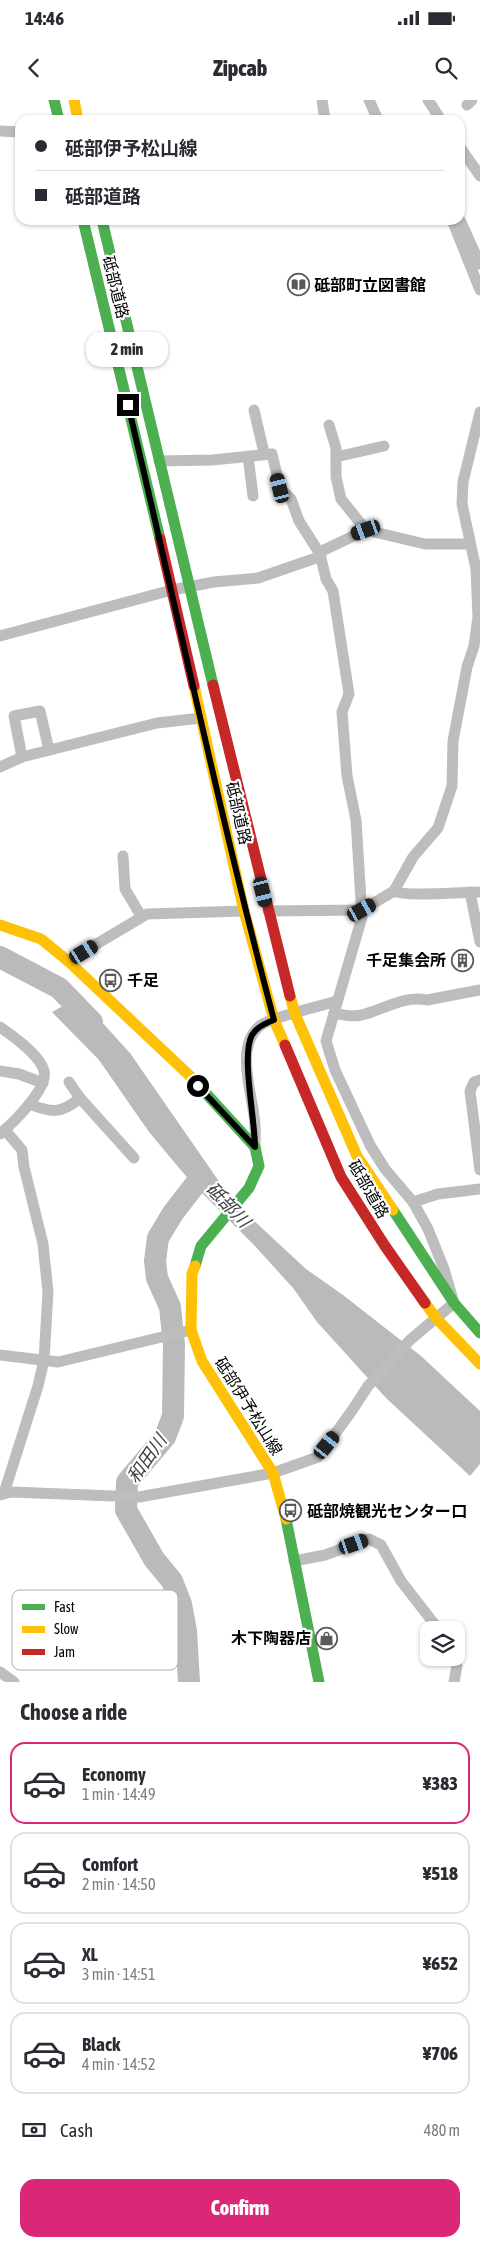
<!DOCTYPE html>
<meta charset="utf-8">
<style>
body{margin:0;font-family:"Asap Condensed","Noto Sans JP",sans-serif;background:#f2f2f3;color:#2b2b33;height:100vh;display:flex;flex-direction:column;font-size:19px;white-space:nowrap}
*{box-sizing:border-box;margin:0}
p{font-size:16px;color:#7c7c81}
.icon{flex:none;width:28px;height:28px;fill:none;stroke:currentColor;stroke-width:2;stroke-linecap:round;stroke-linejoin:round}
.map{position:relative;height:1582px;overflow:hidden}
.drawer{display:flex;flex-direction:column;background:#fff;flex:1}
.drawer>*{flex:none}
.banner{position:absolute;left:15px;top:15px;width:450px;height:110px;border-radius:15px;box-shadow:0 1px 4px #0004;display:grid;align-content:center;height:110px;padding:0 20px;background:#fff}
.tools{position:absolute;left:420px;top:1521px;display:grid;gap:10px}
.tools a{display:grid;place-items:center;width:45px;height:45px;border-radius:10px;background:#fff;box-shadow:0 1px 4px #0004;font-size:25px}
.end{position:absolute;width:22px;height:22px;margin:-11px;border:6px solid #000;background:#fff;box-shadow:0 0 0 2px #fff}
.from{border-radius:50%}
.bubble{position:absolute;height:35px;border-radius:15px;background:#fff;box-shadow:0 1px 4px #0004;font-size:16px;font-weight:800;line-height:35px;text-align:center}
.car{position:absolute;width:15px;height:30px;margin:-15px -8px;border-radius:6px;box-shadow:0 0 4px 1px #0007;background:linear-gradient(#222 24%,#8ab4d8 0 40%,#222 0 76%,#8ab4d8 0 86%,#222 0)}
.banner b{display:flex;align-items:center;gap:18px;height:48px;font-size:19px}
.banner b+b{border-top:1px solid #e1e1e2}
.banner i{width:12px;height:12px;background:#2b2b33}
ul{padding:0;list-style:none}
li{display:flex;align-items:center;gap:15px;height:82px;margin:0 10px 8px;padding:0 10px;border:2px solid #e1e1e2;border-radius:15px}
li div{flex:1}
li b{display:block;font-size:19px}
li em{font-style:normal;font-weight:800}
li.current{border-color:#db2777}
li>.icon{width:45px;height:45px;stroke-width:1.5}
h2{padding:0 20px;font-size:22px;line-height:60px}
.pay{display:flex;align-items:center;gap:12px;height:55px;padding:0 20px;font-size:19px}
.pay p{margin-inline-start:auto}
.action{display:flex;gap:10px;margin-top:auto;padding:10px 20px}
.action a{flex:1;height:58px;border-radius:15px;background:#db2777;color:#fff;font-size:20px;font-weight:800;line-height:58px;text-align:center}
.status{display:flex;justify-content:space-between;align-items:center;height:35px;padding:0 25px;background:#fff;direction:ltr}
.status svg{height:14px;fill:currentColor}
header{display:flex;justify-content:space-between;align-items:center;height:65px;padding:0 20px;background:#fff;font-size:22px;font-weight:800}
.map>svg:first-child{display:block}
</style>
<div class="status"><b>14:46</b><svg viewBox="0 0 49 12"><path d="M0 12V9h3v3zM5 12V6h3v6zM10 12V3h3v9zM15 12V0h3v12zM26 1h20v11H26zM47 4h2v5h-2z"/></svg></div>
<header><svg class="icon" aria-label="back" viewBox="0 0 24 24"><path d="M15 5l-7 7 7 7"/></svg>Zipcab<svg class="icon" aria-label="search" viewBox="0 0 24 24"><circle cx="10" cy="10" r="6"/><path d="M15 15l6 6"/></svg></header>
<div class="map">
<svg width="480" height="1582" viewBox="0 0 480 1582">
<rect width="100%" height="100%" fill="#fff"/>
<polygon fill="#bababa" points="79,897 130,953 218,1080 250,1117 306,1169 343,1195 421,1256 480,1311 480,1364 470,1376 386,1298 317,1222 293,1188 253,1144 190,1081 149,1032 99,960 52,912"/>
<g fill="none" stroke-linecap="round" stroke-linejoin="round">
<g stroke="#bababa" stroke-width="22">
<polyline points="0,857 59,888 92,922"/>
<polyline points="189,1582 186,1531 181,1504 172,1481 154,1459 126,1410 127,1382 165,1337 173,1316 174,1245 170,1207 157,1178 155,1161 158,1138 173,1113 201,1077"/>
</g>
<g stroke="#bdbdbd" stroke-width="11">
<polyline points="322,0 325,20"/>
<polyline points="369,0 378,20"/>
<polyline points="428,0 441,20"/>
<polyline points="467,5 472,0"/>
<polyline points="0,31 20,32"/>
<polyline points="460,47 480,76"/>
<polyline points="452,120 480,190"/>
<polyline points="460,120 480,164"/>
<polyline points="254,310 264,353"/>
<polyline points="329,325 336,348 336,377 341,399 366,430"/>
<polyline points="248,356 253,396"/>
<polyline points="336,357 384,346"/>
<polyline points="0,536 172,490 214,482 258,478 316,458 324,450 366,430 425,444 470,444"/>
<polyline points="22,657 14,616 40,611 49,650"/>
<polyline points="0,667 22,657 157,623 201,618"/>
<polyline points="123,756 125,789 141,816"/>
<path d="M394 791C403 797 464 792 480 792"/>
<polyline points="470,792 480,842"/>
<polyline points="268,811 362,810 394,791 413,757 438,728 452,686 453,641 467,567 474,546 478,517 476,469 462,404 463,382 480,312"/>
<polyline points="68,861 147,814 244,811"/>
<path d="M334 913C343 915 352 917 362 915 383 910 404 895 427 900L480 890"/>
<path d="M0 927C13 936 40 955 44 971 49 988 12 1024 0 1034"/>
<polyline points="0,971 19,974 43,983"/>
<polyline points="480,980 474,982 470,991 480,1070"/>
<polyline points="69,982 80,998 134,1058"/>
<path d="M29 1004C52 1013 61 1014 80 998"/>
<path d="M255 1047C255 1037 256 1026 254 1016 251 990 235 944 261 925 273 917 321 906 337 901"/>
<polyline points="413,1102 438,1094 480,1089"/>
<polyline points="0,1255 58,1262 191,1230"/>
<polyline points="4,1393 38,1286 44,1260 48,1192 43,1144 24,1067 22,1050 5,1030"/>
<polyline points="0,1395 11,1392 139,1397 273,1373 318,1357 351,1312 368,1286 410,1240 454,1203 444,1169 428,1129 413,1102 385,1069 370,1045 335,970 326,941 362,817 356,720 347,676 342,612 349,594 333,491 326,479 320,454 299,421 291,399 280,388 272,354 212,360 159,361"/>
<polyline points="294,1461 325,1455 369,1439 381,1445 401,1481 439,1530"/>
<polyline points="0,1572 14,1582"/>
<polyline points="454,1582 457,1566 455,1558"/>
</g>
<g stroke="#4caf50" stroke-width="11">
<polyline points="54,0 59,20"/>
<polyline points="83,120 160,439"/>
<polyline points="102,120 213,585"/>
<polyline points="191,977 255,1047 259,1066 249,1088 201,1146 195,1166"/>
<polyline points="393,1110 454,1203 480,1233"/>
<polyline points="286,1419 319,1582"/>
</g>
<g stroke="#ffc107" stroke-width="11">
<polyline points="74,0 78,20"/>
<polyline points="194,586 244,811 274,920 285,945"/>
<polyline points="0,825 41,839 68,861 191,977"/>
<polyline points="290,896 295,914 357,1056 393,1110"/>
<polyline points="195,1166 192,1174 191,1230 202,1261 273,1373 286,1419"/>
<polyline points="425,1203 436,1218 480,1264"/>
</g>
<g stroke="#c62828" stroke-width="11">
<polyline points="160,439 194,586"/>
<polyline points="213,585 290,896"/>
<polyline points="285,945 341,1077 385,1146 425,1203"/>
</g>
</g>
<g fill="none" stroke-linecap="round" stroke-linejoin="round">
<path stroke="#000" stroke-width="6" d="M128 305C177 510 220 717 274 920 265 923 257 927 252 935 241 955 255 1019 255 1047L198 986"/>
</g>
<defs>
<symbol id="library-ring" viewBox="-11 -11 22 22"><circle r="9.5" fill="#fff" stroke="#595959" stroke-width="1.5"/><path d="M-6-4Q-3-5.5-.7-3.5V5Q-3 3-6 4ZM6-4Q3-5.5 .7-3.5V5Q3 3 6 4Z" fill="#595959"/></symbol>
<symbol id="building-ring" viewBox="-11 -11 22 22"><circle r="9.5" fill="#fff" stroke="#595959" stroke-width="1.5"/><path d="M-4-6H4V6H1V3H-1V6H-4ZM-2.5-4.3h1.7v1.8h-1.7ZM.8-4.3h1.7v1.8H.8ZM-2.5-1h1.7V.8h-1.7ZM.8-1h1.7V.8H.8Z" fill="#595959"/></symbol>
<symbol id="bus-ring" viewBox="-11 -11 22 22"><circle r="9.5" fill="#fff" stroke="#595959" stroke-width="1.5"/><path d="M-5-6H5V4H4V6H2V4H-2V6H-4V4H-5ZM-3.5-4V0h7V-4ZM-3.5 1.2v1.5H-2V1.2ZM2 1.2v1.5H3.5V1.2Z" fill="#595959"/></symbol>
<symbol id="shop-ring" viewBox="-11 -11 22 22"><circle r="9.5" fill="#fff" stroke="#595959" stroke-width="1.5"/><path d="M-5-2.5h2.3a2.7 3.5 0 0 1 5.4 0H5L5.5 6h-11ZM-1.5-2.5h3a1.5 2.3 0 0 0-3 0Z" fill="#595959"/></symbol>
</defs>
<g fill-rule="evenodd">
<use href="#library-ring" x="286" y="172" width="25" height="25"/>
<use href="#building-ring" x="450" y="848" width="25" height="25"/>
<use href="#bus-ring" x="98" y="868" width="25" height="25"/>
<use href="#bus-ring" x="278" y="1398" width="25" height="25"/>
<use href="#shop-ring" x="314" y="1526" width="25" height="25"/>
</g>
<g text-anchor="middle" stroke-width="4.5" stroke-linejoin="round" paint-order="stroke">
<g font-size="16" font-weight="bold" fill="#000" stroke="#fff" text-anchor="start">
<text x="314" y="191">砥部町立図書館</text>
<text x="446" y="866" text-anchor="end">千足集会所</text>
<text x="127" y="886">千足</text>
<text x="307" y="1417">砥部焼観光センター口</text>
<text x="311" y="1544" text-anchor="end">木下陶器店</text>
</g>
<g font-size="16" fill="#000" stroke="#fff">
<text transform="translate(116 187) rotate(76)" y="6">砥部道路</text>
<text transform="translate(239 713) rotate(77)" y="6">砥部道路</text>
<text transform="translate(369 1089) rotate(60)" y="6">砥部道路</text>
<text transform="translate(249 1306) rotate(58)" y="6">砥部伊予松山線</text>
</g>
<g font-size="18" font-style="italic" fill="#3e3e3e" stroke="#fff">
<text transform="translate(228 1105) rotate(46)" y="6">砥部川</text>
<text transform="translate(147 1359) rotate(-55)" y="6">和田川</text>
</g>
</g>
<rect x="12" y="1490" width="166" height="80" rx="8" fill="#fff" stroke="#b2b2b2" stroke-width="1"/>
<rect x="22" y="1504" width="23" height="6" fill="#4caf50"/>
<rect x="22" y="1526" width="23" height="7" fill="#ffc107"/>
<rect x="22" y="1549" width="23" height="6" fill="#c62828"/>
<g font-size="14" fill="#000">
<text x="54" y="1512">Fast</text>
<text x="54" y="1534">Slow</text>
<text x="54" y="1557">Jam</text>
</g>
</svg>
<div class="tools">
<a><svg class="icon" aria-label="layers" viewBox="0 0 24 24"><path d="M12 4l9 5-9 5-9-5zM3 14l9 5 9-5"/></svg></a>
</div>
<i class="end from" style="left:198px;top:986px"></i>
<i class="end" style="left:128px;top:305px"></i>
<div class="bubble" style="left:86px;top:232px;width:82px">2 min</div>
<i class="car" style="left:280px;top:388px;rotate:346deg"></i>
<i class="car" style="left:366px;top:430px;rotate:250deg"></i>
<i class="car" style="left:263px;top:792px;rotate:166deg"></i>
<i class="car" style="left:362px;top:810px;rotate:61deg"></i>
<i class="car" style="left:84px;top:852px;rotate:59deg"></i>
<i class="car" style="left:327px;top:1345px;rotate:39deg"></i>
<i class="car" style="left:354px;top:1444px;rotate:71deg"></i>
<div class="banner">
<b><i class="from"></i>砥部伊予松山線</b>
<b><i></i>砥部道路</b>
</div>
</div>
<section class="drawer">
<h2>Choose a ride</h2>
<ul>
<li class="current"><svg class="icon" aria-label="car" viewBox="0 0 24 24"><path d="M5 17H2v-5l4-1 3-4h7l3 4 3 1v5h-3M9 17h6M6 11h13"/><circle cx="7" cy="17" r="2"/><circle cx="17" cy="17" r="2"/></svg><div><b>Economy</b><p>1 min · 14:49</p></div><em>¥383</em></li>
<li><svg class="icon" aria-label="car" viewBox="0 0 24 24"><path d="M5 17H2v-5l4-1 3-4h7l3 4 3 1v5h-3M9 17h6M6 11h13"/><circle cx="7" cy="17" r="2"/><circle cx="17" cy="17" r="2"/></svg><div><b>Comfort</b><p>2 min · 14:50</p></div><em>¥518</em></li>
<li><svg class="icon" aria-label="car" viewBox="0 0 24 24"><path d="M5 17H2v-5l4-1 3-4h7l3 4 3 1v5h-3M9 17h6M6 11h13"/><circle cx="7" cy="17" r="2"/><circle cx="17" cy="17" r="2"/></svg><div><b>XL</b><p>3 min · 14:51</p></div><em>¥652</em></li>
<li><svg class="icon" aria-label="car" viewBox="0 0 24 24"><path d="M5 17H2v-5l4-1 3-4h7l3 4 3 1v5h-3M9 17h6M6 11h13"/><circle cx="7" cy="17" r="2"/><circle cx="17" cy="17" r="2"/></svg><div><b>Black</b><p>4 min · 14:52</p></div><em>¥706</em></li>
</ul>
<div class="pay"><svg class="icon" aria-label="cash" viewBox="0 0 24 24"><path d="M3 7h18v10H3z"/><circle cx="12" cy="12" r="2"/></svg>Cash<p>480 m</p></div>
<div class="action"><a>Confirm</a></div>
</section>
